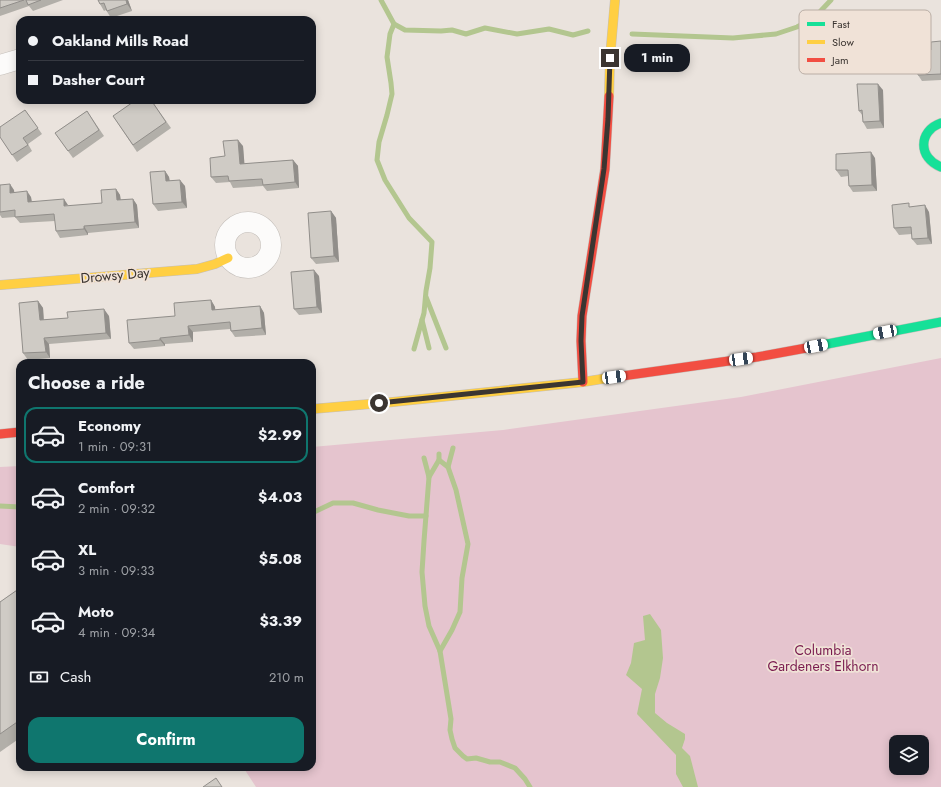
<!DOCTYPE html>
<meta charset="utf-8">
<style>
body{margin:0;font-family:Jost,sans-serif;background:#242831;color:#f1f3f6;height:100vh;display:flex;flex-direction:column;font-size:15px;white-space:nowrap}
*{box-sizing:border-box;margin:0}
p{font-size:13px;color:#9ea1a6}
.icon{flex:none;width:22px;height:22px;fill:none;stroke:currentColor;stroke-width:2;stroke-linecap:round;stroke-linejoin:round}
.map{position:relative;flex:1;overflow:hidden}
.details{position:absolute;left:16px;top:359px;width:300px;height:412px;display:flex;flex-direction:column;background:#171b24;border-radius:12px;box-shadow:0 2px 10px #0003}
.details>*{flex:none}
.banner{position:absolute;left:16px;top:16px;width:300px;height:88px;border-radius:12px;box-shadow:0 2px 10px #0003;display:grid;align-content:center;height:88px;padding:0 12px;background:#171b24}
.tools{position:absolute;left:889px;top:735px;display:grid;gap:8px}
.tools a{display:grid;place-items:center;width:40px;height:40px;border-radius:8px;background:#171b24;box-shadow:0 2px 10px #0003;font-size:20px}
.end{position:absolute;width:18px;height:18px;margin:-9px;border:5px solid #3b3531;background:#fff;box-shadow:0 0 0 2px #fff}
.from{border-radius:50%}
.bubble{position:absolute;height:28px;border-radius:12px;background:#171b24;box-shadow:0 2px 10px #0003;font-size:13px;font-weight:700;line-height:28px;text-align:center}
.car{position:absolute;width:12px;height:24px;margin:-12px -6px;border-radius:5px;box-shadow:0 0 3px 1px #0007;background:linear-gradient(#fff 24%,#345 0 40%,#fff 0 76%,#345 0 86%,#fff 0)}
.banner b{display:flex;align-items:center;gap:14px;height:38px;font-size:15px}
.banner b+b{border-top:1px solid #363941}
.banner i{width:10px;height:10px;background:#f1f3f6}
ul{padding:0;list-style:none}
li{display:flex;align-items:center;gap:12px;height:56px;margin:0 8px 6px;padding:0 4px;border:2px solid transparent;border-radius:12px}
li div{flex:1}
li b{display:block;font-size:15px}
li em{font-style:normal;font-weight:700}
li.active{border-color:#0f766e}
li>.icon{width:36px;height:36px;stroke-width:1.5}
h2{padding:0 12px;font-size:18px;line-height:48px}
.pay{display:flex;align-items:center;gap:10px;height:44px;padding:0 12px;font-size:15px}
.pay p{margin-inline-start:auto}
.cta{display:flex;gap:8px;margin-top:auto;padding:8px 12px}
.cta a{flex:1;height:46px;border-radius:12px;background:#0f766e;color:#fff;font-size:16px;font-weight:700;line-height:46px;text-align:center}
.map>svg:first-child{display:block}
</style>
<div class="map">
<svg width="941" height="787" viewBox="0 0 941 787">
<rect width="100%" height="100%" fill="#eae3dd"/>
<g fill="#e5c4ce" fill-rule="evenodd">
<path d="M941 358V787H256L243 767H312V447L503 430 741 397ZM896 742H922V768H896Z"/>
<polygon points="20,466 20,547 0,544 0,467"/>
</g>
<polygon fill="#b3c68f" points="650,614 661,630 663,658 660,678 655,694 655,713 667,723 685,734 685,739 682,748 690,756 698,787 683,787 676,774 676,755 637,714 642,689 626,675 631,663 634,643 645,640 643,616"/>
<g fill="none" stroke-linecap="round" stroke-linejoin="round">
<g stroke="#b3c68f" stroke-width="5">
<polyline points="381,0 394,24 390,34 387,57 391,83 392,94 387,115 379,142 377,160 385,180 409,218 432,242 430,268 426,291 424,313 414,349"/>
<polyline points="394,24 405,30 441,31 452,30 466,34 485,28 517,34 549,29 573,35 588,31"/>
<polyline points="632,34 733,38 776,34 797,27 814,18 831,0"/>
<polyline points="426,297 446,348"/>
<polyline points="422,320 429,348"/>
<polyline points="424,458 429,477 424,541 422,572 425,606 429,626 440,651 451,719 450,730 452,739 455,748 463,756 467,759 476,758 490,762 500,762 515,768 525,779 530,787"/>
<polyline points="439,460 448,467 453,448"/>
<polyline points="429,477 439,460 439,454"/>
<polyline points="0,506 20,507"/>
<polyline points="312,513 333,503 353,503 378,510 409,516 426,516"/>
<polyline points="440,651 452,630 460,612 462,578 468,544 456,490 448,467"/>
</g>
<defs>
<g id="street">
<polyline points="0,65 20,59"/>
<circle cx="248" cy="245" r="23"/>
</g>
<g id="fast">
<path d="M941 123C918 131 918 158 941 167"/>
<polyline points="817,346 941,322"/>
</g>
<g id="slow">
<polyline points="609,96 610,58 615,0"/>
<polyline points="0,285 197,269 215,264 228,258"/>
<polyline points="312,409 393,402 583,382 608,378"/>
</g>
<g id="jam">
<polyline points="608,378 757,357 817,346"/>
<polyline points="583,382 581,341 582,316 605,169 609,96"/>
<polyline points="0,434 20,432"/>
</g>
</defs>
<use href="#street" stroke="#c4bfba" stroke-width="21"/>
<use href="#fast" stroke="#c4bfba" stroke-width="10"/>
<use href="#slow" stroke="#c4bfba" stroke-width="10"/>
<use href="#jam" stroke="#c4bfba" stroke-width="10"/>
<use href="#street" stroke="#fcfbfa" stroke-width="20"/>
<use href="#fast" stroke="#16e098" stroke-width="9"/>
<use href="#slow" stroke="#ffcf43" stroke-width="9"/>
<use href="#jam" stroke="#f24e42" stroke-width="9"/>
</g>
<g fill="#b2afa9">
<polygon points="0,0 63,0 33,11 29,6 0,16"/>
<polygon points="98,0 128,0 132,11 111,18 106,10 104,11 100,4"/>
<polygon points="941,41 941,80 922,81 918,75 931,50"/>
<polygon points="883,90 884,128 867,129 863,122 863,116 859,111"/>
<polygon points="151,100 171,128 137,152 113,116"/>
<polygon points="25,110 42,134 28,144 32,151 17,162 0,137"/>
<polygon points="87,111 104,136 73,158 55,133"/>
<polygon points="243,146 244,164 293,160 298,166 299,188 267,191 263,186 233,188 230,182 216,183 211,177 225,156"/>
<polygon points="875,158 877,191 853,192 849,186 848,176 841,177 836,170"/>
<polygon points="165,171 169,177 170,181 185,186 187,208 158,211 153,204"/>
<polygon points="0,185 14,190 14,192 31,197 32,201 68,206 102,203 116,189 120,195 121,200 133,199 137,205 139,228 88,233 88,235 60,238 56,231 55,221 20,223 15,217 2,218 0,215"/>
<polygon points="911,207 929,212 932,244 917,245 912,239 912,234 899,235 894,228"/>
<polygon points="331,211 336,218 339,262 316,264 311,258"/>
<polygon points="319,276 322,313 299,315 294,309"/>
<polygon points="211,300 215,307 215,310 260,306 264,313 266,335 235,337 231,331 230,329 193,332 193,342 165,344 165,346 134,349 129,343 175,316"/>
<polygon points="38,301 43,308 44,320 109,316 111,339 49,344 50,358 28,360 23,353"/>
<polygon points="20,588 20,738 0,752 0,602"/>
</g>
<g fill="#918e8a">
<polygon points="126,0 128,0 132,11 127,4"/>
<polygon points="878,84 883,90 884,128 880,121"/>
<polygon points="238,140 243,146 245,170 240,164"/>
<polygon points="871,152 875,158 877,191 872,185"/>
<polygon points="293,160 298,166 299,188 295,182"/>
<polygon points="165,171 169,177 170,187 166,181"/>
<polygon points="180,180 185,186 187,208 182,202"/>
<polygon points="10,184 14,190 15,199 10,193"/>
<polygon points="116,189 120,195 121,206 117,200"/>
<polygon points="27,191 31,197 32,208 28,202"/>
<polygon points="64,199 68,205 64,206"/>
<polygon points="133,199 137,205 139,228 135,222"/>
<polygon points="925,205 929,212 932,244 928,238"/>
<polygon points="331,211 336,218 339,262 334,256"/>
<polygon points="84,226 88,233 88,235 84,229"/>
<polygon points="314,270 319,276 322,313 317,307"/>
<polygon points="211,300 215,307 216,317 212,310"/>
<polygon points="38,301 43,308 44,327 40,320"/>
<polygon points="260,306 264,313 266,335 262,328"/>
<polygon points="104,309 109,316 111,339 106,333"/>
<polygon points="188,326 193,332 193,342 189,335"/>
<polygon points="44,338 49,344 50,358 46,352"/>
<polygon points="160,338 165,344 165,346 160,340"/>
</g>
<g fill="#cfcbc5" stroke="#918e8a">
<polygon points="0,0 24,0 0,8"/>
<polygon points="26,0 41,0 28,5"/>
<polygon points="98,0 126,0 127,4 107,11 104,3 100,4"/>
<polygon points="941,41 941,74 918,75 916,51 931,50 931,42"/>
<polygon points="857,84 878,84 880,121 863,122 862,110 859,111"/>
<polygon points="136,100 151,100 166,122 133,145 113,116"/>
<polygon points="25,110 38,128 23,138 28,145 12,155 0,137 0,127"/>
<polygon points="87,111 99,130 68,151 55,133"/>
<polygon points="238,140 240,164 293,160 295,182 263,185 262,179 229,181 228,176 211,177 210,158 225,156 223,141"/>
<polygon points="871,152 872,185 849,186 848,170 836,170 836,154"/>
<polygon points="165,171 166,181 180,180 182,202 153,204 150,172"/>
<polygon points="10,184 10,193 27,191 28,202 64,199 64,206 102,203 101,190 116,189 117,200 133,199 135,222 84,226 84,229 56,231 54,214 15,217 15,210 0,212 0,185"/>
<polygon points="909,203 909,207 925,205 928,238 912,239 911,227 894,228 892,205"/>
<polygon points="331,211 334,256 311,258 308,213"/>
<polygon points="314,270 317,307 294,309 291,272"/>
<polygon points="211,300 212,310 260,306 262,328 231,331 230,322 188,326 189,335 160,338 160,340 129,343 127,320 175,316 174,303"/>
<polygon points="38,301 40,320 68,318 67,312 104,309 106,333 44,338 46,352 23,353 19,303"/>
<polygon points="20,588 20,720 0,734 0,602"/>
<polygon points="216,778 222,787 203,787"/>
</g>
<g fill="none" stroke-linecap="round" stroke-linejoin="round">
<polyline stroke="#3b3531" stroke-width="5" points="379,403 583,382 581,341 582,316 604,169 608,119 610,58"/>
</g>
<g text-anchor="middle" stroke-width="3.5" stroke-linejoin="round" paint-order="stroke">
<g font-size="14" fill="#3b3531" stroke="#f0e2d7">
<text transform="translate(115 275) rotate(-5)" y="5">Drowsy Day</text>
</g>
<g font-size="14" fill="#7a1b4f" stroke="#f0e2d7">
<text x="823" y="655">Columbia<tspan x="823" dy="16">Gardeners Elkhorn</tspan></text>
</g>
</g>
<rect x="799" y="10" width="132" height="64" rx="6" fill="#f0e2d7" stroke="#baaea5" stroke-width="1"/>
<rect x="807" y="22" width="18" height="4" fill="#16e098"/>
<rect x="807" y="40" width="18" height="4" fill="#ffcf43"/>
<rect x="807" y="58" width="18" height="4" fill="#f24e42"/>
<g font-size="11" fill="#3b3531">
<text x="832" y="28">Fast</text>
<text x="832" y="46">Slow</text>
<text x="832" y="64">Jam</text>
</g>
</svg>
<div class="tools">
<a><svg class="icon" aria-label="layers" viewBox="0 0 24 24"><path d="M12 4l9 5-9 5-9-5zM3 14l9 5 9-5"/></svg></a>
</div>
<i class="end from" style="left:379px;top:403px"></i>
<i class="end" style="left:610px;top:58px"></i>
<div class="bubble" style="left:624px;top:44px;width:66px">1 min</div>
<i class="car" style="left:885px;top:332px;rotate:259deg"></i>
<i class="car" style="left:816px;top:346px;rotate:79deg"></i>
<i class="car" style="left:741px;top:359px;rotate:82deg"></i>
<i class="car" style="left:614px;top:377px;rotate:82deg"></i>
<div class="banner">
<b><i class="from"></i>Oakland Mills Road</b>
<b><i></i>Dasher Court</b>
</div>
<section class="details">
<h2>Choose a ride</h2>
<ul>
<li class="active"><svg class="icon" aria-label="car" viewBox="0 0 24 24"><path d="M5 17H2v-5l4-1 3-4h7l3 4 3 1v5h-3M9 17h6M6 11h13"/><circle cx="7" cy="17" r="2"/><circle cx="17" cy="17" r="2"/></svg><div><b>Economy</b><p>1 min · 09:31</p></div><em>$2.99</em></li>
<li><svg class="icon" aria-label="car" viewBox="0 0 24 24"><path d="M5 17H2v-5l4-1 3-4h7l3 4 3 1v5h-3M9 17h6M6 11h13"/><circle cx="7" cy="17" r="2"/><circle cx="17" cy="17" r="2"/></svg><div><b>Comfort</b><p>2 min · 09:32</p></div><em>$4.03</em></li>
<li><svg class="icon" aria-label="car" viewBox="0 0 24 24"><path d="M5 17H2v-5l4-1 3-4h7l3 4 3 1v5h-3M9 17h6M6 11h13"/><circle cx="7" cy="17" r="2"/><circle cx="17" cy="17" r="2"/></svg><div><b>XL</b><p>3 min · 09:33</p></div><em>$5.08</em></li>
<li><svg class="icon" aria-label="car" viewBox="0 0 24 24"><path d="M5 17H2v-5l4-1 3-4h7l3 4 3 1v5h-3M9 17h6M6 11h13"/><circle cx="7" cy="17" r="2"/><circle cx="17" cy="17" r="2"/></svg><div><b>Moto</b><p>4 min · 09:34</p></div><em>$3.39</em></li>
</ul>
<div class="pay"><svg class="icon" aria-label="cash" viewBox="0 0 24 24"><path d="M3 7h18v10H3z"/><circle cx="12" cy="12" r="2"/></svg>Cash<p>210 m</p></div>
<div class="cta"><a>Confirm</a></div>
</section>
</div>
